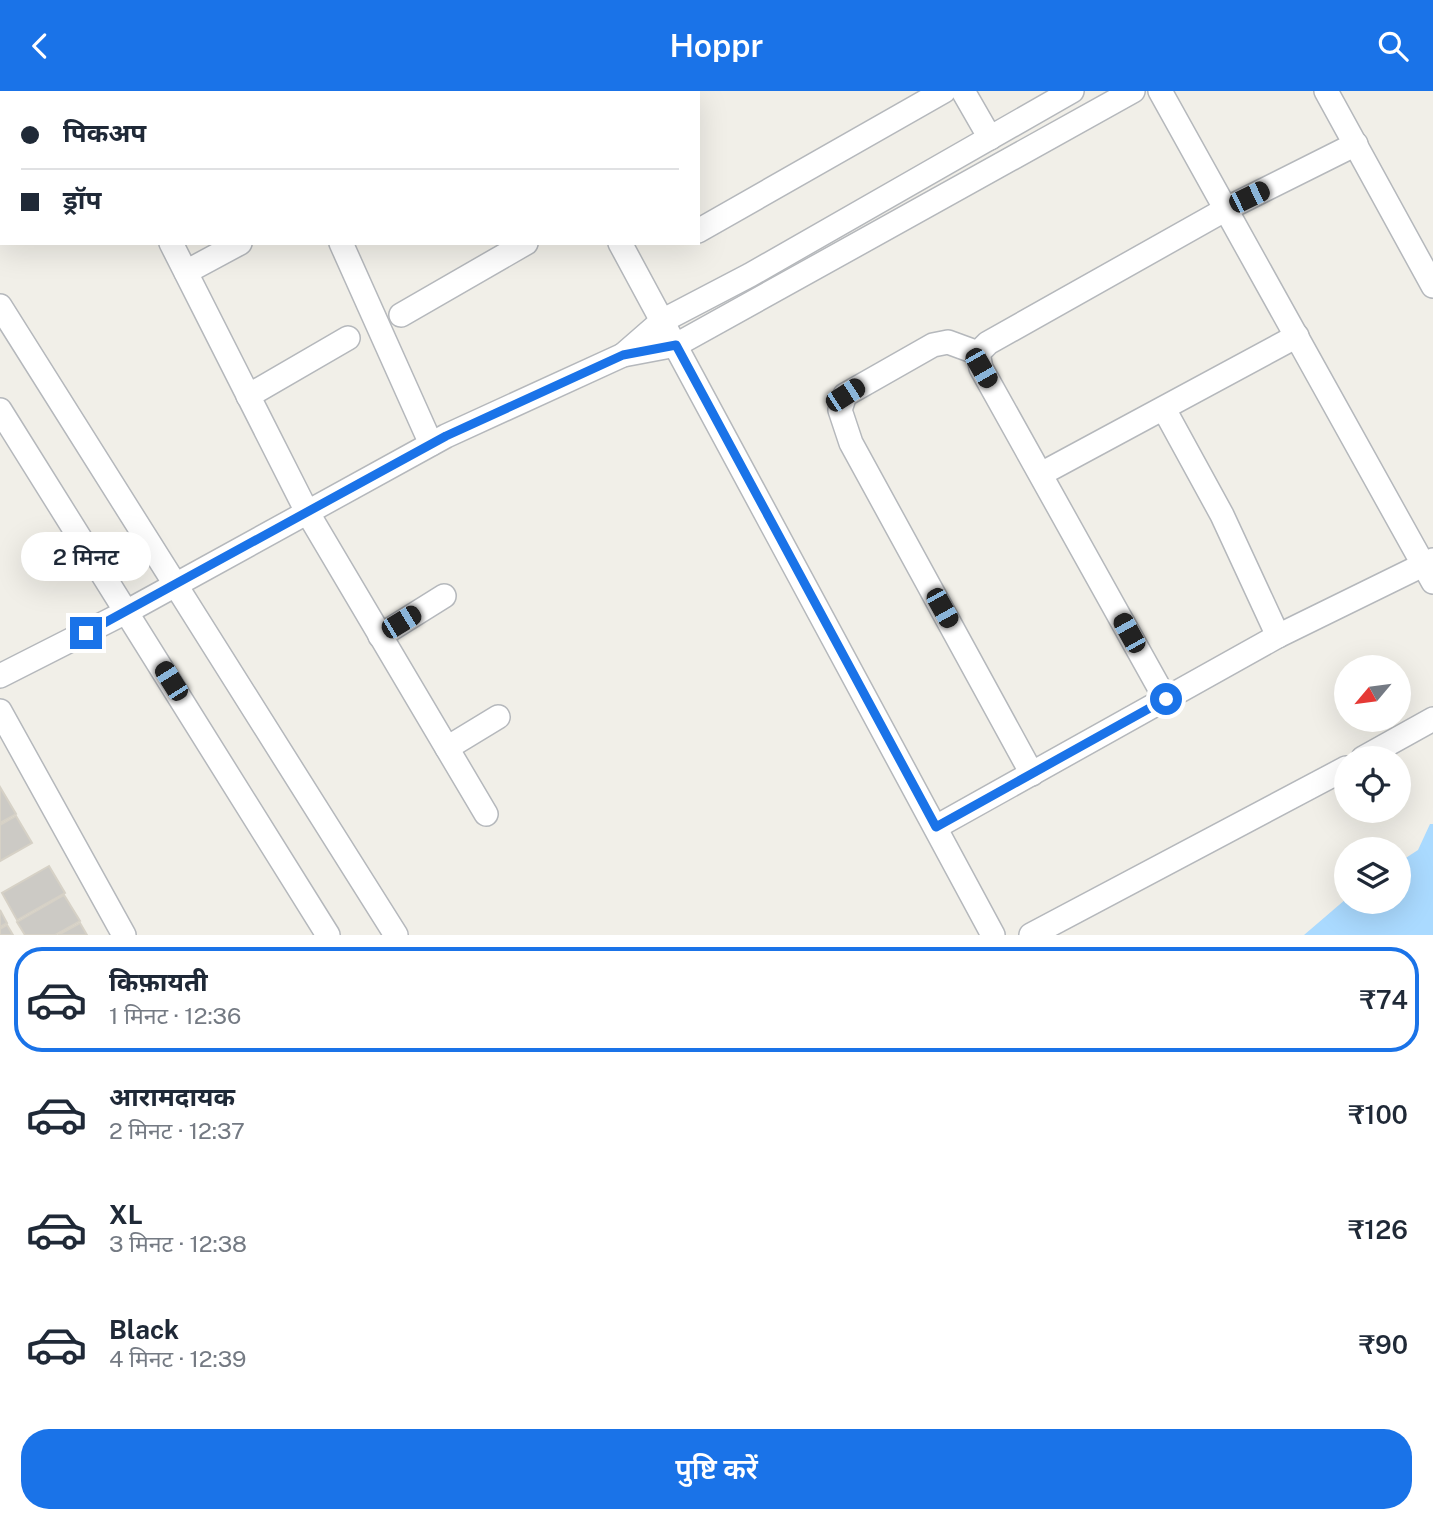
<!DOCTYPE html>
<html lang="hi">
<meta charset="utf-8">
<style>
body{margin:0;font-family:"Public Sans","Noto Sans Devanagari",sans-serif;background:#f2f2f3;color:#1f2937;height:100vh;display:flex;flex-direction:column;font-size:26px;white-space:nowrap}
*{box-sizing:border-box;margin:0}
p{font-size:23px;color:#747a83}
.icon{flex:none;width:38px;height:38px;fill:none;stroke:currentColor;stroke-width:2;stroke-linecap:round;stroke-linejoin:round}
.map{position:relative;height:844px;overflow:hidden}
.panel{display:flex;flex-direction:column;background:#fff;flex:1}
.panel>*{flex:none}
.banner{position:absolute;left:0px;top:0px;width:700px;height:154px;box-shadow:0 7px 28px #0002;display:grid;align-content:center;height:154px;padding:0 21px;background:#fff}
.needle{width:46px;rotate:241deg}
.tools{position:absolute;left:1334px;top:564px;display:grid;gap:14px}
.tools a{display:grid;place-items:center;width:77px;height:77px;border-radius:50%;background:#fff;box-shadow:0 7px 28px #0002;font-size:35px}
.end{position:absolute;width:32px;height:32px;margin:-16px;border:9px solid #1a73e8;background:#fff;box-shadow:0 0 0 4px #fff}
.from{border-radius:50%}
.bubble{position:absolute;height:49px;border-radius:24px;background:#fff;box-shadow:0 7px 28px #0002;font-size:23px;font-weight:600;line-height:49px;text-align:center}
.car{position:absolute;width:21px;height:42px;margin:-21px -10px;border-radius:9px;box-shadow:0 0 5px 2px #0007;background:linear-gradient(#222 24%,#8ab4d8 0 40%,#222 0 76%,#8ab4d8 0 86%,#222 0)}
.banner b{display:flex;align-items:center;gap:24px;height:66px;font-size:26px}
.banner b+b{border-top:2px solid #e0e1e3}
.banner i{width:18px;height:18px;background:#1f2937}
ul{padding:12px 0 0;list-style:none}
li{display:flex;align-items:center;gap:21px;height:105px;margin:0 14px 10px;padding:0 7px;border:4px solid transparent;border-radius:28px}
li div{flex:1}
li b{display:block;font-size:26px}
li em{font-style:normal;font-weight:600}
li.selected{border-color:#1a73e8}
li>.icon{width:63px;height:63px;stroke-width:1.5}
.primary-button{display:flex;gap:14px;margin-top:auto;padding:14px 21px}
.primary-button a{flex:1;height:80px;border-radius:28px;background:#1a73e8;color:#fff;font-size:28px;font-weight:600;line-height:80px;text-align:center}
header{display:flex;justify-content:space-between;align-items:center;height:91px;padding:0 21px;background:#1a73e8;color:#fff;font-size:32px;font-weight:600}
.map>svg:first-child{display:block}
</style>
<header><svg class="icon" aria-label="back" viewBox="0 0 24 24"><path d="M15 5l-7 7 7 7"/></svg>Hoppr<svg class="icon" aria-label="search" viewBox="0 0 24 24"><circle cx="10" cy="10" r="6"/><path d="M15 15l6 6"/></svg></header>
<div class="map">
<svg width="1433" height="844" viewBox="0 0 1433 844">
<rect width="100%" height="100%" fill="#f1efe8"/>
<polygon fill="#aadaff" points="1430,733 1433,733 1433,844 1304,844 1346,808 1346,810 1398,810 1398,772 1418,759"/>
<g fill="#cccac5" stroke="#d6d1c6" stroke-width="2">
<polygon points="0,696 16,723 0,732"/>
<polygon points="16,725 32,752 0,770 0,734"/>
<polygon points="49,775 65,802 17,829 2,802"/>
<polygon points="64,804 80,830 55,844 25,844 17,831"/>
<polygon points="0,819 7,832 0,836"/>
<polygon points="80,832 87,844 58,844"/>
<polygon points="7,834 13,844 0,844 0,838"/>
</g>
<g fill="none" stroke-linecap="round" stroke-linejoin="round">
<defs>
<g id="minor">
<polyline points="95,0 95,2"/>
<polyline points="284,0 285,2"/>
<polyline points="538,0 539,2"/>
<polyline points="595,0 596,2"/>
<polyline points="963,0 990,47"/>
<polyline points="1160,0 1433,491"/>
<polyline points="1326,0 1433,195"/>
<polyline points="226,2 230,0"/>
<polyline points="515,2 518,0"/>
<polyline points="698,140 944,0"/>
<polyline points="171,152 306,419 486,723"/>
<polyline points="341,152 431,353"/>
<polyline points="620,152 993,844"/>
<polyline points="186,181 240,152"/>
<polyline points="0,215 396,844"/>
<polyline points="401,224 526,152"/>
<polyline points="978,262 948,251 933,254 845,304 840,319 851,352 1032,683"/>
<polyline points="623,264 662,230 750,184 1072,0"/>
<polyline points="248,305 348,247"/>
<polyline points="1164,318 1222,424 1278,545"/>
<polyline points="0,319 328,844"/>
<polyline points="1041,383 1297,245"/>
<polyline points="380,545 444,505"/>
<polyline points="0,585 128,520 446,345 623,264 676,254 1133,0"/>
<polyline points="1166,609 981,277 978,262 988,252 1228,117 1356,53"/>
<polyline points="0,620 124,844"/>
<polyline points="447,657 498,626"/>
<polyline points="1363,667 1433,628"/>
<polyline points="936,736 1278,545 1433,469"/>
<polyline points="1031,844 1346,677"/>
</g>
</defs>
<use href="#minor" stroke="#b5b8bc" stroke-width="26"/>
<use href="#minor" stroke="#fff" stroke-width="23"/>
</g>
<g fill="none" stroke-linecap="round" stroke-linejoin="round">
<polyline stroke="#1a73e8" stroke-width="9" points="86,542 446,345 623,264 676,254 936,736 1166,608"/>
</g>
</svg>
<div class="tools">
<a><svg class="needle" viewBox="-14 -14 28 28"><path d="M0-13l5 13h-10z" fill="#e53935"/><path d="M0 13l5-13h-10z" fill="#747a83"/></svg></a>
<a><svg class="icon" aria-label="locate" viewBox="0 0 24 24"><circle cx="12" cy="12" r="6"/><path d="M12 2v4M12 18v4M2 12h4M18 12h4"/></svg></a>
<a><svg class="icon" aria-label="layers" viewBox="0 0 24 24"><path d="M12 4l9 5-9 5-9-5zM3 14l9 5 9-5"/></svg></a>
</div>
<i class="end from" style="left:1166px;top:608px"></i>
<i class="end" style="left:86px;top:542px"></i>
<div class="bubble" style="left:21px;top:441px;width:130px">2 मिनट</div>
<i class="car" style="left:1249px;top:106px;rotate:64deg"></i>
<i class="car" style="left:981px;top:277px;rotate:150deg"></i>
<i class="car" style="left:845px;top:304px;rotate:57deg"></i>
<i class="car" style="left:942px;top:517px;rotate:151deg"></i>
<i class="car" style="left:401px;top:531px;rotate:59deg"></i>
<i class="car" style="left:1129px;top:542px;rotate:331deg"></i>
<i class="car" style="left:171px;top:590px;rotate:328deg"></i>
<div class="banner">
<b><i class="from"></i>पिकअप</b>
<b><i></i>ड्रॉप</b>
</div>
</div>
<section class="panel">
<ul>
<li class="selected"><svg class="icon" aria-label="car" viewBox="0 0 24 24"><path d="M5 17H2v-5l4-1 3-4h7l3 4 3 1v5h-3M9 17h6M6 11h13"/><circle cx="7" cy="17" r="2"/><circle cx="17" cy="17" r="2"/></svg><div><b>किफ़ायती</b><p>1 मिनट · 12:36</p></div><em>₹74</em></li>
<li><svg class="icon" aria-label="car" viewBox="0 0 24 24"><path d="M5 17H2v-5l4-1 3-4h7l3 4 3 1v5h-3M9 17h6M6 11h13"/><circle cx="7" cy="17" r="2"/><circle cx="17" cy="17" r="2"/></svg><div><b>आरामदायक</b><p>2 मिनट · 12:37</p></div><em>₹100</em></li>
<li><svg class="icon" aria-label="car" viewBox="0 0 24 24"><path d="M5 17H2v-5l4-1 3-4h7l3 4 3 1v5h-3M9 17h6M6 11h13"/><circle cx="7" cy="17" r="2"/><circle cx="17" cy="17" r="2"/></svg><div><b>XL</b><p>3 मिनट · 12:38</p></div><em>₹126</em></li>
<li><svg class="icon" aria-label="car" viewBox="0 0 24 24"><path d="M5 17H2v-5l4-1 3-4h7l3 4 3 1v5h-3M9 17h6M6 11h13"/><circle cx="7" cy="17" r="2"/><circle cx="17" cy="17" r="2"/></svg><div><b>Black</b><p>4 मिनट · 12:39</p></div><em>₹90</em></li>
</ul>
<div class="primary-button"><a>पुष्टि करें</a></div>
</section>
